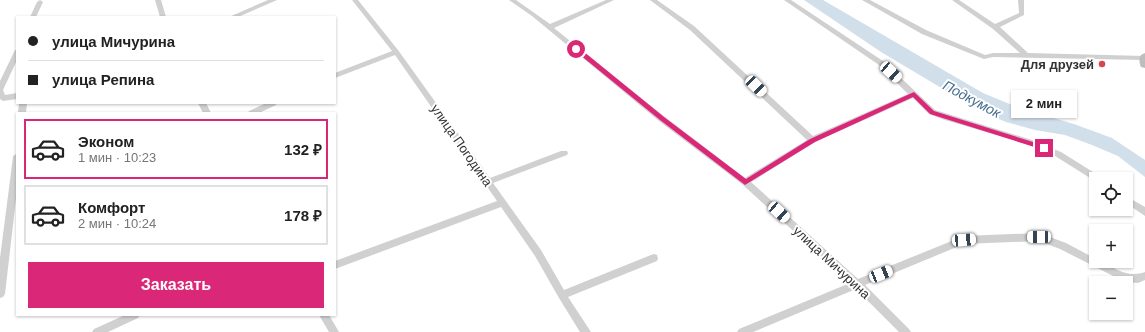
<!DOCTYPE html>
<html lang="ru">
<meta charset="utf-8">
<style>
body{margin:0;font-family:Arial,sans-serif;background:#f6f6f6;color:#222;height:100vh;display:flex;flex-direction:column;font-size:15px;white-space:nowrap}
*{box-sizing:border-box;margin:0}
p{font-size:13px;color:#767676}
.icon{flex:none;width:22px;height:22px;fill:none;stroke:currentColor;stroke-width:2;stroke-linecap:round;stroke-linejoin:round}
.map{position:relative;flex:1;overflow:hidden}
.side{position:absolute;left:16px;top:112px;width:320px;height:204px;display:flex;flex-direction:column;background:#fff;border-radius:0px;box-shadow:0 1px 3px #0004}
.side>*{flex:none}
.guide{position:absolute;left:16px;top:16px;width:320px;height:88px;border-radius:0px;box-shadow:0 1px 3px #0004;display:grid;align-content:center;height:88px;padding:0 12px;background:#fff}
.tools{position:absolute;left:1089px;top:172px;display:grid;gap:8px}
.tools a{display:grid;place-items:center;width:44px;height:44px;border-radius:0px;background:#fff;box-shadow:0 1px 3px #0004;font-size:20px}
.end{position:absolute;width:18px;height:18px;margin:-9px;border:5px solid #db2777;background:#fff;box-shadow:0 0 0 2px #fff}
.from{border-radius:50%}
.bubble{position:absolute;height:28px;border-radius:0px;background:#fff;box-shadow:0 1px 3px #0004;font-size:13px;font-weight:700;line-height:28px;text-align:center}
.car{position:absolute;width:12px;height:24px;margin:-12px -6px;border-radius:5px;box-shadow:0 0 3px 1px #0007;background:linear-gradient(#fff 24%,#345 0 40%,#fff 0 76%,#345 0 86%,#fff 0)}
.guide b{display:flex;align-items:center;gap:14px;height:38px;font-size:15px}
.guide b+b{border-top:1px solid #e0e0e0}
.guide i{width:10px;height:10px;background:#222}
ul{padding:7px 0 0;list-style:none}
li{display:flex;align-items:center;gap:12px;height:60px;margin:0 8px 6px;padding:0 4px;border:2px solid #e0e0e0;border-radius:0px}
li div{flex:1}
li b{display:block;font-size:15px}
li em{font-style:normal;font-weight:700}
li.on{border-color:#db2777}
li>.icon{width:36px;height:36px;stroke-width:1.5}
.action{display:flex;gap:8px;margin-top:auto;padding:8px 12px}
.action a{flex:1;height:46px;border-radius:0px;background:#db2777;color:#fff;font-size:16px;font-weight:700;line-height:46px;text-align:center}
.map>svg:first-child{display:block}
</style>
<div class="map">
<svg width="1145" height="332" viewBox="0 0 1145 332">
<rect width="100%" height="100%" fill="#fff"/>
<polygon fill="#d1dfeb" points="804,0 823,0 983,93 1019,108 1074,124 1112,138 1145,160 1145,177 1118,156 1092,145 1065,135 1035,130 1006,122 980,111 881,52"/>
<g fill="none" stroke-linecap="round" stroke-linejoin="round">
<g fill="#d0d0d0" fill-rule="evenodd">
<polygon points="40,0 43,2 36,17 30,17 37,2"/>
<polygon points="155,0 161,0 166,17 160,17"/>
<polygon points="268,0 277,0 238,17 229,17"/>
<polygon points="352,0 358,0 398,50 490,178 561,151 567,151 568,153 567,155 493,183 541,250 564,290 651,255 654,254 657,255 658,258 657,261 568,297 591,332 580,332 559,298 535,256 501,207 335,269 335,261 497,201 395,55 335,78 335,73 392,51"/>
<path d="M509 0H516L550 24 606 0H614L554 28 665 117 745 178 807 140 690 30 650 0H657L694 26 813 136 908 94 879 65 784 0H791L883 61 935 110 1032 140 1061 152 1101 177 1102 179H1096L1095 181 1055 156 1027 144 945 120 929 114 913 98 815 142 751 182 858 279 964 236 1039 233 1066 243 1096 259V261H1101C1116 269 1127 278 1145 272V280L1138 283 1125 282 1060 249 1039 241 964 244 865 285 909 329 911 332H899L856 289 753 332H737L739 329 850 283 742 184 659 121 532 16Z"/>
<polygon points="862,0 870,0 926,30 985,55 993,53 1020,53 993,29 952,0 959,0 995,24 1019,13 1018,0 1024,0 1024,15 1000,27 1028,53 1145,56 1145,60 993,57 984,59 922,34"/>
<polygon points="15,50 17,50 17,60 3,90 5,95 17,93 17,99 3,101 0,99 0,81"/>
<polygon points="19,103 27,103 26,113 18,113"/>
<polygon points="198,103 206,103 211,113 203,113"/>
<polygon points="266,103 277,103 276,105 259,113 248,113 249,111"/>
<polygon points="17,154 17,190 5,294 3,297 0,298 0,258 13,157 14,155"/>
<polygon points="1126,196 1145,207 1145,216 1126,203"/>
<polygon points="125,315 140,315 138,318 108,332 92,332 94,329"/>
<polygon points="319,315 329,315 339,332 329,332"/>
</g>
<path fill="#bdbdbd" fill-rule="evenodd" d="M1145 53V68L1141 67C1139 63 1139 58 1141 55Z"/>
</g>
<polygon fill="#db2777" points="574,47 578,47 664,117 746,179 810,139 914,92 934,111 1046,146 1047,148 1044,150 930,114 913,97 815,142 745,185 660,120 574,50"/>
<circle fill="#d94546" stroke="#fff" stroke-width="1.5" cx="1102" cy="64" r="4"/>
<g text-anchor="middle" stroke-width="4" stroke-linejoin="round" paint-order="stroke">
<g font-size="13" font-weight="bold" fill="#333" stroke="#fff" text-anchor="end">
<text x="1094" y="69">Для друзей</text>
</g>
<g font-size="13" fill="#333" stroke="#fff">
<text transform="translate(462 145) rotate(55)" y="5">улица Погодина</text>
<text transform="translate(832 262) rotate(43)" y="5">улица Мичурина</text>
</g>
<g font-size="14" font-style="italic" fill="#456e90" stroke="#fff">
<text transform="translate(972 99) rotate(28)" y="5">Подкумок</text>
</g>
</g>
</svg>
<div class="tools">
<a><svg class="icon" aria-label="locate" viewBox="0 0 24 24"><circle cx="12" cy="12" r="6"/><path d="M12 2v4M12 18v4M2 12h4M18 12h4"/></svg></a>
<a>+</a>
<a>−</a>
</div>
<i class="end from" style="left:576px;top:49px"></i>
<i class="end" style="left:1044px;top:148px"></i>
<div class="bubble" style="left:1011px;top:90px;width:66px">2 мин</div>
<i class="car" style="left:891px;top:72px;rotate:132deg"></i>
<i class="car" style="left:756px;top:86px;rotate:134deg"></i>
<i class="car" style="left:779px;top:212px;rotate:132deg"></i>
<i class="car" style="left:1039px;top:237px;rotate:270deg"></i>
<i class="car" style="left:964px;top:240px;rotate:86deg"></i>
<i class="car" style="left:881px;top:274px;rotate:68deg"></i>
<div class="guide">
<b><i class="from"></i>улица Мичурина</b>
<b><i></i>улица Репина</b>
</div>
<section class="side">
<ul>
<li class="on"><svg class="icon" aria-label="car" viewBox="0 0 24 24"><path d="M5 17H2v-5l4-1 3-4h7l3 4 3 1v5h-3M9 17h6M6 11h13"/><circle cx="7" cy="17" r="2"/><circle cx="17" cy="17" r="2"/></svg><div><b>Эконом</b><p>1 мин · 10:23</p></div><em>132 ₽</em></li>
<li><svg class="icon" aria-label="car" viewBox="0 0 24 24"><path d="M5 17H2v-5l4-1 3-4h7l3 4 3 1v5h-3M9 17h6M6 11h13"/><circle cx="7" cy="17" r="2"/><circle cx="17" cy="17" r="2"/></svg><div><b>Комфорт</b><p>2 мин · 10:24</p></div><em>178 ₽</em></li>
</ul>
<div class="action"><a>Заказать</a></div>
</section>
</div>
